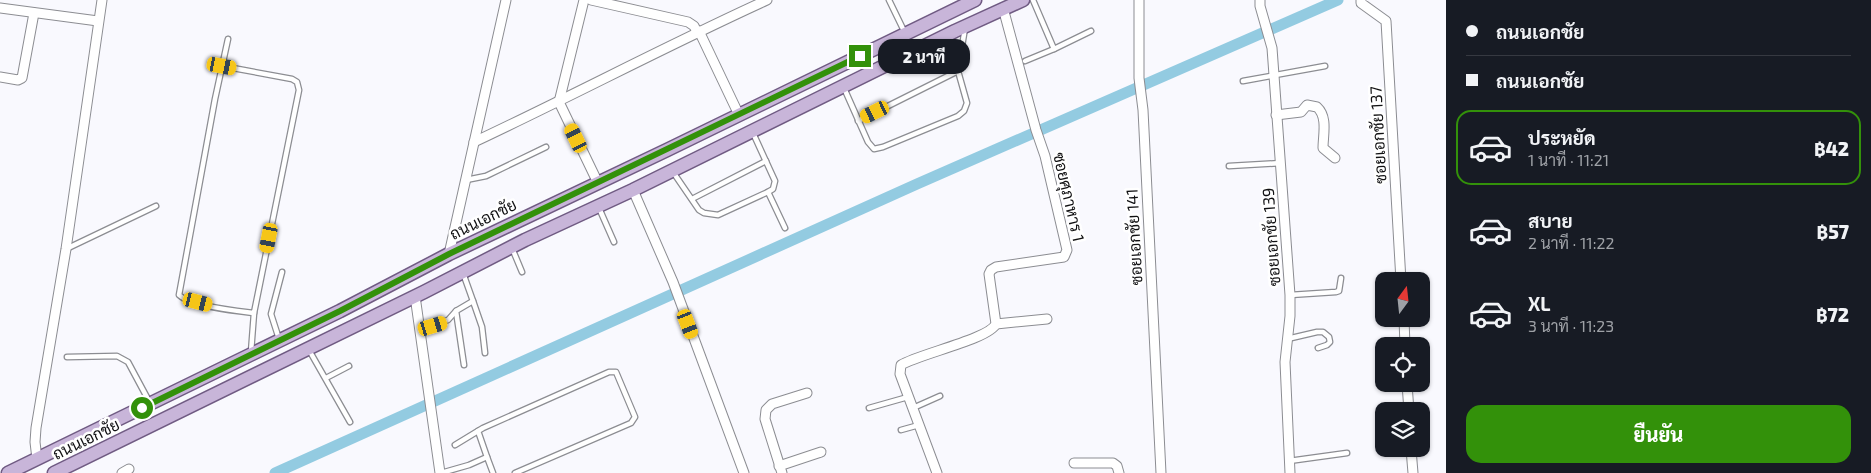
<!DOCTYPE html>
<html lang="th">
<meta charset="utf-8">
<style>
body{margin:0;font-family:"Exo 2",Sarabun,sans-serif;background:#242831;color:#f1f3f6;height:100vh;display:flex;flex-direction:column;font-size:19px;white-space:nowrap}
*{box-sizing:border-box;margin:0}
p{font-size:16px;color:#9ea1a6}
.icon{flex:none;width:28px;height:28px;fill:none;stroke:currentColor;stroke-width:2;stroke-linecap:round;stroke-linejoin:round}
.map{position:relative;flex:1;overflow:hidden}
.details{display:flex;flex-direction:column;background:#171b24;width:425px}
.details>*{flex:none}
.hud{display:grid;align-content:center;height:110px;padding:0 20px;background:#171b24}
.needle{width:32px;rotate:15deg}
.controls{position:absolute;left:1375px;top:272px;display:grid;gap:10px}
.controls a{display:grid;place-items:center;width:55px;height:55px;border-radius:10px;background:#171b24;box-shadow:0 1px 4px #0004;font-size:25px}
.end{position:absolute;width:22px;height:22px;margin:-11px;border:6px solid #33910a;background:#fff;box-shadow:0 0 0 2px #fff}
.from{border-radius:50%}
.bubble{position:absolute;height:35px;border-radius:15px;background:#171b24;box-shadow:0 1px 4px #0004;font-size:16px;font-weight:800;line-height:35px;text-align:center}
.car{position:absolute;width:15px;height:30px;margin:-15px -8px;border-radius:6px;box-shadow:0 0 4px 1px #0007;background:linear-gradient(#f5c518 24%,#345 0 40%,#f5c518 0 76%,#345 0 86%,#f5c518 0)}
.hud b{display:flex;align-items:center;gap:18px;height:48px;font-size:19px}
.hud b+b{border-top:1px solid #363941}
.hud i{width:12px;height:12px;background:#f1f3f6}
ul{padding:0;list-style:none}
li{display:flex;align-items:center;gap:15px;height:75px;margin:0 10px 8px;padding:0 10px;border:2px solid transparent;border-radius:15px}
li div{flex:1}
li b{display:block;font-size:19px}
li em{font-style:normal;font-weight:800}
li.active{border-color:#33910a}
li>.icon{width:45px;height:45px;stroke-width:1.5}
.action{display:flex;gap:10px;margin-top:auto;padding:10px 20px}
.action a{flex:1;height:58px;border-radius:15px;background:#33910a;color:#fff;font-size:20px;font-weight:800;line-height:58px;text-align:center}
main{display:flex;flex:1;min-height:0}
.map>svg:first-child{display:block}
</style>
<main>
<div class="map">
<svg width="1446" height="473" viewBox="0 0 1446 473">
<rect width="100%" height="100%" fill="#f9f9fe"/>
<g fill="none" stroke-linecap="round" stroke-linejoin="round">
<polyline stroke="#93cbe1" stroke-width="11" points="275,473 917,184 1338,0"/>
<defs>
<g id="service">
<polyline points="889,0 905,33"/>
<polyline points="1033,0 1054,49 1091,31"/>
<polyline points="1025,61 1054,49"/>
<path d="M222 66 292 79 297 82 299 90 254 313C237 311 190 306 179 295L215 99 228 39"/>
<polyline points="1243,81 1325,66"/>
<polyline points="844,88 868,142 874,149 883,147 958,116 964,111 967,103 958,71 965,28"/>
<polyline points="858,121 958,71"/>
<polyline points="1229,166 1281,163"/>
<polyline points="673,172 699,210 704,213 718,215 768,192 773,189 775,181 753,133"/>
<polyline points="466,180 486,176 546,147"/>
<polyline points="768,192 785,228"/>
<polyline points="692,199 766,161"/>
<polyline points="599,208 614,242"/>
<polyline points="512,248 522,272"/>
<polyline points="66,249 156,206"/>
<polyline points="463,273 473,301 456,311 464,365"/>
<polyline points="1290,295 1336,292 1339,291 1341,278"/>
<polyline points="473,301 482,327 485,353"/>
<polyline points="433,325 448,320 456,311"/>
<polyline points="279,339 271,314 282,272"/>
<polyline points="1287,339 1317,332 1323,332 1329,337 1330,342 1327,345 1318,348"/>
<polyline points="309,350 350,422"/>
<polyline points="251,352 254,313"/>
<polyline points="67,357 117,356 128,362 150,403"/>
<polyline points="326,378 349,366"/>
<polyline points="869,408 908,397"/>
<polyline points="913,408 940,396"/>
<polyline points="901,430 919,425"/>
<polyline points="455,445 478,431"/>
<polyline points="487,457 493,473"/>
<polyline points="1289,461 1347,453"/>
<polyline points="441,473 469,465 487,457 478,431 483,428 609,372 616,372 635,417 631,423 515,473"/>
</g>
<g id="minor">
<polyline points="584,0 559,102 598,183"/>
<polyline points="591,0 688,22 694,26 697,32"/>
<polyline points="1139,0 1139,78 1143,110 1161,473"/>
<polyline points="1260,0 1260,6 1272,48 1290,295 1290,316 1285,362 1290,473"/>
<polyline points="1361,0 1361,3 1386,21 1401,281"/>
<polyline points="0,8 98,21"/>
<polyline points="699,31 739,115"/>
<polyline points="0,77 18,80 22,78 34,13"/>
<path d="M1276 115 1301 112 1307 105 1317 107C1328 117 1323 135 1323 148L1335 158"/>
<path d="M474 142C572 96 668 45 767 0"/>
<polyline points="633,190 673,282 744,473"/>
<polyline points="449,254 506,0"/>
<polyline points="415,296 440,473"/>
<polyline points="1404,319 1405,346"/>
<polyline points="996,324 1047,319"/>
<polyline points="1407,384 1409,411"/>
<polyline points="1411,449 1413,473"/>
<polyline points="37,459 35,442 36,428 66,249 102,0"/>
<polyline points="1074,463 1113,463 1117,466 1119,473"/>
<polyline points="779,466 821,452"/>
<polyline points="122,473 129,469"/>
<polyline points="782,473 765,419 766,410 772,404 807,393"/>
<path d="M937 473 900 374 901 365C919 354 989 339 996 324L989 274 991 270 996 267 1064 257 1067 250 1045 156 1036 130 1003 8"/>
</g>
<g id="primary">
<polyline points="8,473 340,311 449,254 667,150 975,0"/>
<polyline points="54,473 424,292 525,240 633,190 955,31 1023,0"/>
</g>
</defs>
<use href="#service" stroke="#8c8d92" stroke-width="7"/>
<use href="#minor" stroke="#8c8d92" stroke-width="11"/>
<use href="#primary" stroke="#705b83" stroke-width="15"/>
<use href="#service" stroke="#fff" stroke-width="4.5"/>
<use href="#minor" stroke="#fff" stroke-width="9"/>
<use href="#primary" stroke="#c8b5d9" stroke-width="12"/>
</g>
<g fill="none" stroke-linecap="round" stroke-linejoin="round">
<polyline stroke="#33910a" stroke-width="6" points="142,408 340,311 449,254 860,56"/>
</g>
<g text-anchor="middle" stroke-width="5" stroke-linejoin="round" paint-order="stroke">
<g font-size="16" fill="#101012" stroke="#fff">
<text transform="translate(1378 135) rotate(-93)" y="6">ซอยเอกชัย 137</text>
<text transform="translate(1069 197) rotate(77)" y="6">ซอยศุภาหาร 1</text>
<text transform="translate(483 219) rotate(-26)" y="6">ถนนเอกชัย</text>
<text transform="translate(1134 237) rotate(-93)" y="6">ซอยเอกชัย 141</text>
<text transform="translate(1271 237) rotate(-94)" y="6">ซอยเอกชัย 139</text>
<text transform="translate(86 439) rotate(-26)" y="6">ถนนเอกชัย</text>
</g>
</g>
</svg>
<div class="controls">
<a><svg class="needle" viewBox="-14 -14 28 28"><path d="M0-13l5 13h-10z" fill="#e53935"/><path d="M0 13l5-13h-10z" fill="#9ea1a6"/></svg></a>
<a><svg class="icon" aria-label="locate" viewBox="0 0 24 24"><circle cx="12" cy="12" r="6"/><path d="M12 2v4M12 18v4M2 12h4M18 12h4"/></svg></a>
<a><svg class="icon" aria-label="layers" viewBox="0 0 24 24"><path d="M12 4l9 5-9 5-9-5zM3 14l9 5 9-5"/></svg></a>
</div>
<i class="end from" style="left:142px;top:408px"></i>
<i class="end" style="left:860px;top:56px"></i>
<div class="bubble" style="left:878px;top:39px;width:92px">2 นาที</div>
<i class="car" style="left:222px;top:66px;rotate:101deg"></i>
<i class="car" style="left:875px;top:112px;rotate:244deg"></i>
<i class="car" style="left:576px;top:138px;rotate:334deg"></i>
<i class="car" style="left:269px;top:238px;rotate:191deg"></i>
<i class="car" style="left:198px;top:302px;rotate:104deg"></i>
<i class="car" style="left:688px;top:324px;rotate:159deg"></i>
<i class="car" style="left:433px;top:326px;rotate:73deg"></i>
</div>
<section class="details">
<div class="hud">
<b><i class="from"></i>ถนนเอกชัย</b>
<b><i></i>ถนนเอกชัย</b>
</div>
<ul>
<li class="active"><svg class="icon" aria-label="car" viewBox="0 0 24 24"><path d="M5 17H2v-5l4-1 3-4h7l3 4 3 1v5h-3M9 17h6M6 11h13"/><circle cx="7" cy="17" r="2"/><circle cx="17" cy="17" r="2"/></svg><div><b>ประหยัด</b><p>1 นาที · 11:21</p></div><em>฿42</em></li>
<li><svg class="icon" aria-label="car" viewBox="0 0 24 24"><path d="M5 17H2v-5l4-1 3-4h7l3 4 3 1v5h-3M9 17h6M6 11h13"/><circle cx="7" cy="17" r="2"/><circle cx="17" cy="17" r="2"/></svg><div><b>สบาย</b><p>2 นาที · 11:22</p></div><em>฿57</em></li>
<li><svg class="icon" aria-label="car" viewBox="0 0 24 24"><path d="M5 17H2v-5l4-1 3-4h7l3 4 3 1v5h-3M9 17h6M6 11h13"/><circle cx="7" cy="17" r="2"/><circle cx="17" cy="17" r="2"/></svg><div><b>XL</b><p>3 นาที · 11:23</p></div><em>฿72</em></li>
</ul>
<div class="action"><a>ยืนยัน</a></div>
</section>
</main>
